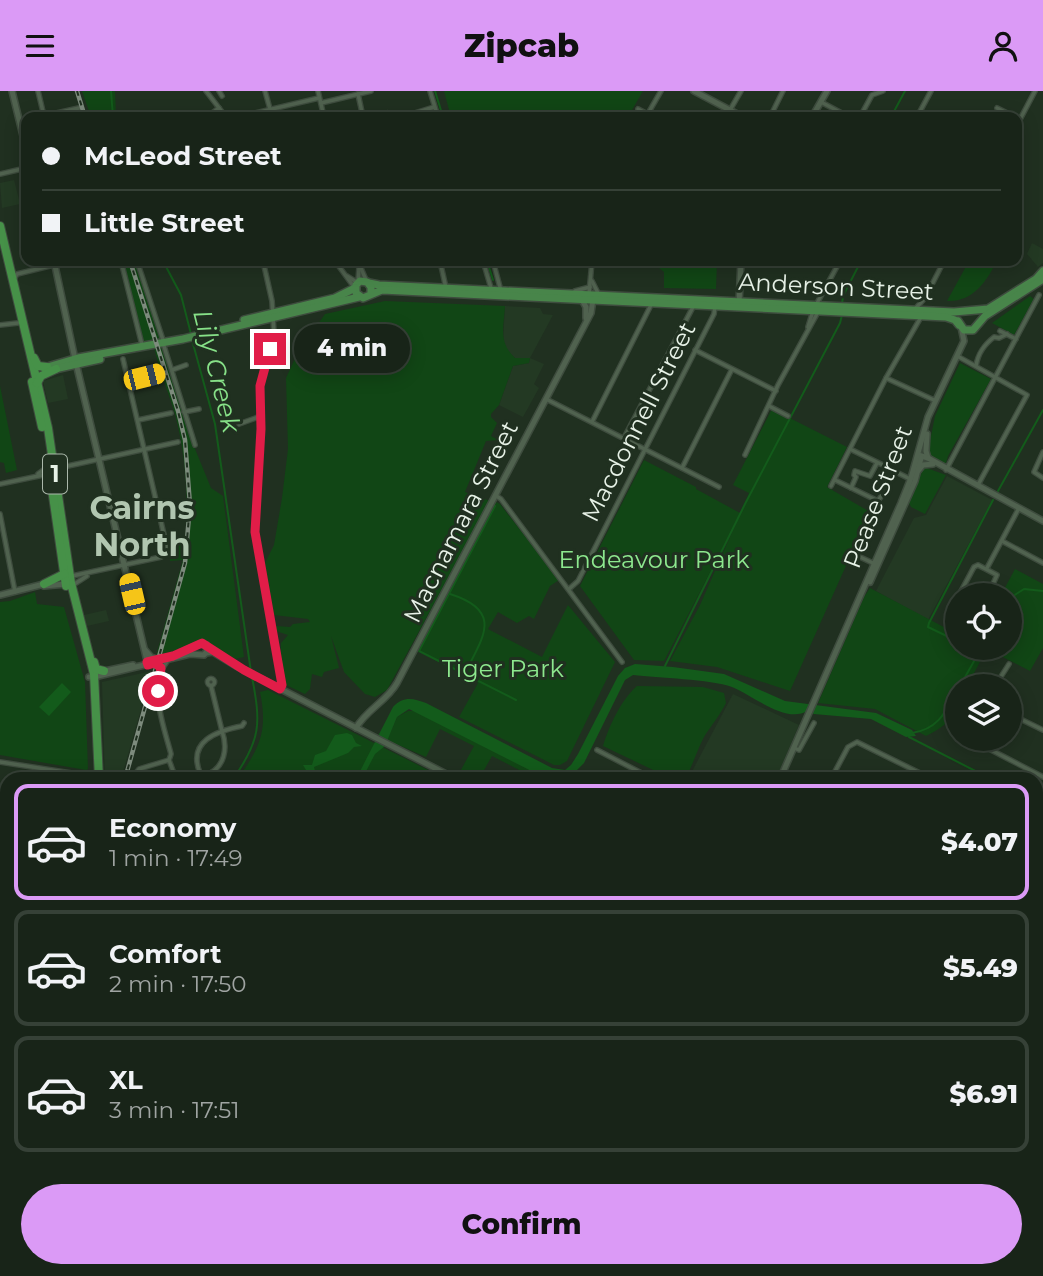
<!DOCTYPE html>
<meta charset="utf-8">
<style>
body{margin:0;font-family:Montserrat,sans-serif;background:#253025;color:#f1f3f6;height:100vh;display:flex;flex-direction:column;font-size:26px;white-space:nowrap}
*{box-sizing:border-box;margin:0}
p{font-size:23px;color:#9fa4a2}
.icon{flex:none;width:38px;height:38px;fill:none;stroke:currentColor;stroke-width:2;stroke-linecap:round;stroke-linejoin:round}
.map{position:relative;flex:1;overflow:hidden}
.sheet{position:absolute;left:0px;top:681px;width:1043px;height:506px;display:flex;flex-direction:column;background:#182418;border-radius:21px 21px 0 0;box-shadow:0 4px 18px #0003,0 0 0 2px #364137}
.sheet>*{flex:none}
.banner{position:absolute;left:21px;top:21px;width:1001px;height:154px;border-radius:14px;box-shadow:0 4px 18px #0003,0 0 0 2px #364137;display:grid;align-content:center;height:154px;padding:0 21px;background:#182418}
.controls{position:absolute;left:945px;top:492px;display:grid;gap:14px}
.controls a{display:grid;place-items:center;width:77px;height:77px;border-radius:50%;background:#182418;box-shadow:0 4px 18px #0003,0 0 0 2px #364137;font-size:35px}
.end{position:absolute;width:32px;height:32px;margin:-16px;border:9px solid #e11d48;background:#fff;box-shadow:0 0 0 4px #fff}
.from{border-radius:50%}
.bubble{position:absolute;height:49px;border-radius:24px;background:#182418;box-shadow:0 4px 18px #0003,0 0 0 2px #364137;font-size:23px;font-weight:800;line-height:49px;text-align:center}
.car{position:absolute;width:21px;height:42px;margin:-21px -10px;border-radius:9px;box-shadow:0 0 5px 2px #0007;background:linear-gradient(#f5c518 24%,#345 0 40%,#f5c518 0 76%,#345 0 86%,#f5c518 0)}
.banner b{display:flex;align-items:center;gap:24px;height:66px;font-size:26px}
.banner b+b{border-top:2px solid #364137}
.banner i{width:18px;height:18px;background:#f1f3f6}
ul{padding:12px 0 0;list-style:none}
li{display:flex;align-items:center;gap:21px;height:116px;margin:0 14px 10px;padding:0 7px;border:4px solid #364137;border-radius:14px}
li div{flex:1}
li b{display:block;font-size:26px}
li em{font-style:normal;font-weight:800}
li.current{border-color:#db9af6}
li>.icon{width:63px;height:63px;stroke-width:1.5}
.button{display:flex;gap:14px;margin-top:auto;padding:14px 21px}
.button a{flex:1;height:80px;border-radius:42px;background:#db9af6;color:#111;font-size:28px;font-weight:800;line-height:80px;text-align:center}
header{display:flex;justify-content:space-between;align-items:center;height:91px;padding:0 21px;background:#db9af6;color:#111;font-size:32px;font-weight:800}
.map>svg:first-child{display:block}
</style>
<header><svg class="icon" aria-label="menu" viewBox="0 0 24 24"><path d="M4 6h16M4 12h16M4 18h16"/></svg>Zipcab<svg class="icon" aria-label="person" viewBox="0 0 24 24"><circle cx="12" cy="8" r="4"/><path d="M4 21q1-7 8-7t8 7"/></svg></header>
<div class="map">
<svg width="1043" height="1185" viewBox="0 0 1043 1185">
<rect width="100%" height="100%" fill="#203020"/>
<g fill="#233923">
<polygon points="14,89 20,113 2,117 0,92"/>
<polygon points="1032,152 1043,158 1043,172 1038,176 1027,163"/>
<polygon points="505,215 540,217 543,223 553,224 530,267 544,273 534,293 539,297 523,326 499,314 513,275 529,272 530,268 515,267 506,259 503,251"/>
<polygon points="63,284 68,308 48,312 43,290"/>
<polygon points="947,385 992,409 928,529 876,500 914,427 926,424"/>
<polygon points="106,519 109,530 87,535 84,524"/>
<polygon points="152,580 121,688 105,688 102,591"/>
<polygon points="733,603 799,634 776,688 688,688"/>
<polygon points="0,762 7,764 7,803 0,802"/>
</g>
<g fill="#114615">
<polygon points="82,0 115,0 116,26 91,26"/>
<polygon points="444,0 643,0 628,26 451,26"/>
<polygon points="123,170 137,170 160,247 158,250 147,253 142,250"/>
<polygon points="654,170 717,170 716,198 664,197 664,181 654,173"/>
<path d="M969 170H997C986 191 973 211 947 210Z"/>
<polygon points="1030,205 1034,208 1014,244 992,232"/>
<path d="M385 210 505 215C504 236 498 251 515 267H530L529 272 513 275 499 314 491 323V326L497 332 491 345 498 349 486 350 465 401 490 410 387 599 375 606 365 603 344 581 331 545 339 577 324 581 322 586 312 583 310 598 305 603 286 594 281 572V552L288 544 276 540V535L290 536 293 533 310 531 308 528 274 524 265 472 274 454 282 407 288 358 286 287 298 261 325 223Z"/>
<path d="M162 255 191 348 211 397 223 405 244 566 235 568 203 549 190 555 156 565 183 469 170 470V457L185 452C189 409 186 365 175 323 168 300 159 279 154 256Z"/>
<polygon points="960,272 991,288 948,365 946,372 943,373 930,366 928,360 935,325"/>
<polygon points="0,295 17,379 6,382 4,372 0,371"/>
<polygon points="772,318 847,356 827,396 870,421 790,600 717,576 670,570 700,514 737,430 664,570 634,569 580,495 644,369 696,396 696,398 740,422 749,402 733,394"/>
<polygon points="924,376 946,384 925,423 911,416 909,412"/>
<polygon points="496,411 500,413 559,489 550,495 534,528 529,525 517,532 498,521 488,538 542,566 568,514 615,571 567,670 560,674 554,674 459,626 478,592 418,560 493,414"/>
<path d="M1015 478 1043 493V557L1030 580 987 558 967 595H957C957 623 951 633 926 645L875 618 818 612 864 506 870 497 957 543V556H1010V504H1001Z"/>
<polygon points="35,501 37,513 64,516 85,591 88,678 86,679 0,664 0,511 10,510"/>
<path d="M637 595 703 596 724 602 726 612C720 624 711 635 704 646 697 659 693 674 685 688H672L603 655C609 635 621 609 637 595Z"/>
<path d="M268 599 446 688H238C260 655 268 641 260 601Z"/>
<polygon points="408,620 415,620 547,688 525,688 527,683 492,665 479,688 456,688 474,655 440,638 426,666 387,649 397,626"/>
<polygon points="0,850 7,852 3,863 7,867 7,1180 56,1180 56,1185 0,1185"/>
<polygon points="134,1180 188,1180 189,1185 134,1185"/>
<polygon points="247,1180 540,1180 537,1185 250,1185"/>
</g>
<g fill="#135b1b">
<path d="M635 573 673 576 724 583 785 610 876 622 912 639 916 645 906 646 871 628 814 623 807 620C786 633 752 604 732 596 710 588 658 587 633 584L625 589 584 672 569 687 547 688 409 618 397 626 385 655 375 663 362 688H356L393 616C403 605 413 607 426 612L552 677 565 679 571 674 578 663 618 585 625 577Z"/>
<polygon points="62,592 71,601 49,625 39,616"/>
<polygon points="347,642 352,644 356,652 362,655 354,656 348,662 314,676 316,684 319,680 324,680 324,688 308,688 309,684 303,674 312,674 315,664 326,660 335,644"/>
</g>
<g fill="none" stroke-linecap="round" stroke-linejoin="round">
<g stroke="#135b1b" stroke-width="2">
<polyline points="111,0 113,26"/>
<polyline points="435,0 443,26"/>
<polyline points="891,26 905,0"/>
<polyline points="163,170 181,204 191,243"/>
<polyline points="487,170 493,189"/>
<polyline points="842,213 843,205 861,170"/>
<polyline points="192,249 215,333 251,581"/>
<polyline points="998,400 1043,319"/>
<polyline points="495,415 419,560 516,609"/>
<path d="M450 503C504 520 483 546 465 582"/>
<polyline points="1010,507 1024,498 1043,500"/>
<polyline points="957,550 928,536 929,532 993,409"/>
<polyline points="969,556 977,562"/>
<polyline points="665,575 745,413 840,232 842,224"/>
<polyline points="960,595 982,556"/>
<path d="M912 642C938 638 945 622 957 600"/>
<polyline points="909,646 991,688"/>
<path d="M233 688C261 649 261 632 252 586"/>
<polyline points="1036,711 1043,715"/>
<polyline points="0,989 7,991"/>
<polyline points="1036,1014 1043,1004"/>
<polyline points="1005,1180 1006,1185"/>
<polyline points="711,1185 713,1180"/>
</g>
<defs>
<g id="minor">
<polyline points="38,0 44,25"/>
<polyline points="206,0 226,26"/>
<polyline points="219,0 222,5"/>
<polyline points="265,0 270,18"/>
<polyline points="318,0 324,26"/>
<polyline points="430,0 438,26"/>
<polyline points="358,3 363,26"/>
<polyline points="821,11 849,26"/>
<polyline points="321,12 371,0"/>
<polyline points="997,17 1015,26"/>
<polyline points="638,18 653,26"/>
<polyline points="730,19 741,0"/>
<polyline points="387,22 389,26"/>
<polyline points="39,26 79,17"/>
<polyline points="207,26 219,17"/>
<polyline points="238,26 319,7"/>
<polyline points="402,26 434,16"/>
<polyline points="646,26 661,0"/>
<polyline points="770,26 783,0"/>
<polyline points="860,26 872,4 883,0"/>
<polyline points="917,26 931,0"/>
<polyline points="1017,34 1035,0"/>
<polyline points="0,83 26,77"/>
<polyline points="121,170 142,254"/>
<polyline points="137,170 163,249"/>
<polyline points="263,170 272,210 274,243 260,295 261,338 255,445 282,588 280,598"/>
<polyline points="335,170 354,196"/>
<polyline points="358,170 366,189"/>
<polyline points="440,170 446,197"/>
<polyline points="483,170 491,197"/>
<polyline points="493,170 501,200"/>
<polyline points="347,185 358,192 359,176"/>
<polyline points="14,188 17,183 70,170"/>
<polyline points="592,190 599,204"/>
<polyline points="575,200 590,196"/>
<polyline points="589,203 592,170"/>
<polyline points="816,214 840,170"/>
<polyline points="915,218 925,207 944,170"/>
<polyline points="0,234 18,232"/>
<polyline points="808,236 813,220"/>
<polyline points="1000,240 1016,248"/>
<polyline points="163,252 195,354"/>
<polyline points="695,259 776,300"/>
<polyline points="959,266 1027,304 978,394"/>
<path d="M976 275C978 262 984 254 994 246L999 247 1007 243"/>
<polyline points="172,279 186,274"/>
<polyline points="886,287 936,310"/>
<polyline points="128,289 159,282"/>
<polyline points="546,308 719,396"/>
<polyline points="769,315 788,325"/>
<polyline points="184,321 199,318"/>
<polyline points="138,329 171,322"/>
<polyline points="592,331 651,214"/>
<polyline points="239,333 261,325"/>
<polyline points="624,347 693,216"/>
<polyline points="850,358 887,376"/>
<polyline points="1043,361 1034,381 1043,387"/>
<polyline points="745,364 778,294 818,221"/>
<polyline points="682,377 732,278"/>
<polyline points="54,378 178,351"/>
<polyline points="892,379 910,388"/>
<polyline points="946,379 1039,204"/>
<polyline points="38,383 49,375"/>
<polyline points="835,389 878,410 884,401"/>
<polyline points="0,393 48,383"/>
<polyline points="831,395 886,287 921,226"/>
<polyline points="851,397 856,386 854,384 855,380 870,385 877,372"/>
<polyline points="495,404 501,408 622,571"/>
<polyline points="0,423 15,501"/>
<polyline points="1002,450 1043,472"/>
<polyline points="860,466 875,473"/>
<polyline points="987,477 1019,417"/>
<polyline points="72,485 161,466 168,461 123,268"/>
<polyline points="73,494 87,485"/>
<polyline points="569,498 578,490 714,223 715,215"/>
<polyline points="959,504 974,476 978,474 997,484 988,504"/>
<polyline points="957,508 951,522 957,528"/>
<path d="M168 569C147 594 164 636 171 663L169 669 176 688"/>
<circle cx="211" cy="591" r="3.5"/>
<path d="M211 595 222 640C228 657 225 677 206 684L200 682C187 650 217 640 242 635L244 632"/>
<polyline points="995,595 1009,573"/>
<polyline points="1010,623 1043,639"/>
<polyline points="970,648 1043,686"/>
<polyline points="794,657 799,659 814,632"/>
<polyline points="597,659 653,688"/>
<polyline points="0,671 97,686"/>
<polyline points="833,683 842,688"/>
<polyline points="131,688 139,678 169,669"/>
<polyline points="831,688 848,656 857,651 932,688"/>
<polyline points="0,715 7,716"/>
<polyline points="1036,741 1043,744"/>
<polyline points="0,759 7,760"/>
<polyline points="1036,786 1043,790"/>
<polyline points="0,806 7,807"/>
<polyline points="1036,834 1043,838"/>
<polyline points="1036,879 1043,883"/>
<polyline points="1036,934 1043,937"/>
<polyline points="1036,1044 1043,1045"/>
<polyline points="1036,1117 1043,1123"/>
<polyline points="1036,1139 1043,1135"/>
<polyline points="569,1180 570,1181"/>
<polyline points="618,1180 634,1184 637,1180"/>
<polyline points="786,1180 797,1185"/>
<polyline points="941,1180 949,1185"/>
<polyline points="1030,1180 1031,1185"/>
<polyline points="689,1185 692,1180"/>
<polyline points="751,1185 752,1180"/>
<polyline points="873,1185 875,1180"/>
<polyline points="918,1185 921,1180"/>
</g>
<g id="tertiary">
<polyline points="12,0 26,57"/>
<polyline points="694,0 743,26"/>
<polyline points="812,26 827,0"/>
<polyline points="54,170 75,268 148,574"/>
<polyline points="582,209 586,216 586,227"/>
<polyline points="739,213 741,170"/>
<polyline points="927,343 926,360 928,367"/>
<polyline points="918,364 928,367 1043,430"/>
<polyline points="918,380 923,374 933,373"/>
<polyline points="870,491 915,390 921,367"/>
<polyline points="44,495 66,493"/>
<polyline points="0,504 44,493"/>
<polyline points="145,559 151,566 157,568"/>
<polyline points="180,562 200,553 206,554"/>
<polyline points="206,562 213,561 238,576 456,688"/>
<polyline points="105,580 133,574"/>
<polyline points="89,586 94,586 190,563 204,564 207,560 206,554"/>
<path d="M356 637C366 619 387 610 397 592L591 222 593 208"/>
<polyline points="780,688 901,412 911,387 928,326 964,250 961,236"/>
<polyline points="1036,953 1043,939"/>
<polyline points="1036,985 1043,988"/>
<polyline points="1036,1078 1043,1081"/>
<polyline points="129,1185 129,1180"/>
</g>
<polyline id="secondary" points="0,845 7,847"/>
<g id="primary">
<polyline points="369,192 379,194 954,221 988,218 1036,188 1043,180"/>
<polyline points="371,203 371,196 367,191 360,190 356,194 356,202 363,207 382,199 946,226 955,229 959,234"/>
<polyline points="244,229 335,207 355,197"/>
<polyline points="958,230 964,239 973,239 985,225 1043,188"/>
<polyline points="44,277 78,267 183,248 359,206"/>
<polyline points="50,279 100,268"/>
</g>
<g id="trunk">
<polyline points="0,135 48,337 71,492 94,583 99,688"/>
<polyline points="34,267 38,275 47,276"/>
<polyline points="32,291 42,336"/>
<polyline points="37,292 41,285 56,278"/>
<polyline points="50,384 66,495"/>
<polyline points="44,493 64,483"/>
<polyline points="94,571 96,578 104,580"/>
<polyline points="100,1185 100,1180"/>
</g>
</defs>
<use href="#minor" stroke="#3e4c3e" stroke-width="6"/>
<use href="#tertiary" stroke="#3e4c3e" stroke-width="8"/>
<use href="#secondary" stroke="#3e4c3e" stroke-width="9"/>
<use href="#primary" stroke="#3e4c3e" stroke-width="10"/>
<use href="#trunk" stroke="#3e4c3e" stroke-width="10"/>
<use href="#minor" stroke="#50624f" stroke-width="3.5"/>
<use href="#tertiary" stroke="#50624f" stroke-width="5"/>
<use href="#secondary" stroke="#4c744d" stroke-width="6"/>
<use href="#primary" stroke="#48854a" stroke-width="7"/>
<use href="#trunk" stroke="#469148" stroke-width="8"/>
<defs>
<g id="rail">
<polyline points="77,0 85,26"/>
<polyline points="125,688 185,472 190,414 185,349 178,320 130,170"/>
<polyline points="116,1185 116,1180"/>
</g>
</defs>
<use href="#rail" stroke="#7d8b7d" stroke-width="4.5"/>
<use href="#rail" stroke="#203020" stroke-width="2" stroke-dasharray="5" stroke-linecap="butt"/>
</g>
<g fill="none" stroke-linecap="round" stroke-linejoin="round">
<polyline stroke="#e11d48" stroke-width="9" points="158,600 161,577 155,572 148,574 147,571 173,565 202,552 244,579 280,598 282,594 255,441 261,338 260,295 270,258"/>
</g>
<g text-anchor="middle" stroke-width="6" stroke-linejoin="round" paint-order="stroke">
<rect fill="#203020" stroke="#abb8ab" stroke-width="2" x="43" y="363.5" width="24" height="39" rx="5"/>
<g font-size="23" font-weight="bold" fill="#e7f2e7">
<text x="55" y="391">1</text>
</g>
<g font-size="24" fill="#e7f2e7" stroke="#203020">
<text transform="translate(836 196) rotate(3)" y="8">Anderson Street</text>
<text transform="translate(639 331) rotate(-63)" y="8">Macdonnell Street</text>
<text transform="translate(878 406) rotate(-69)" y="8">Pease Street</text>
<text transform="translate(461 431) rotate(-63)" y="8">Macnamara Street</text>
</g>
<g font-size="24" fill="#8de88e" stroke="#203020">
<text x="654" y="477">Endeavour Park</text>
<text x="503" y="586">Tiger Park</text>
</g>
<g font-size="26" font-style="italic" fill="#87e188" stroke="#203020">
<text transform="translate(217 280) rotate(76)" y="9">Lily Creek</text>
</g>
<g font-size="32" font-weight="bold" fill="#b1c6b0" stroke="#203020">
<text x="142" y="428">Cairns<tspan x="142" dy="37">North</tspan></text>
</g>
</g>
</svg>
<div class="controls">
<a><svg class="icon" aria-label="locate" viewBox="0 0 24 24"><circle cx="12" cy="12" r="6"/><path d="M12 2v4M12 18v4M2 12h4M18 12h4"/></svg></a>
<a><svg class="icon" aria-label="layers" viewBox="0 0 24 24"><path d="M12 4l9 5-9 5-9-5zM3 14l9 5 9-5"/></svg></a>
</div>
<i class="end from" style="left:158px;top:600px"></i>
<i class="end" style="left:270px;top:258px"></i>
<div class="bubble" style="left:294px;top:233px;width:116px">4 min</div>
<i class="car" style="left:144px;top:286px;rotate:76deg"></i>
<i class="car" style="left:132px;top:503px;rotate:347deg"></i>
<div class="banner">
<b><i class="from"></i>McLeod Street</b>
<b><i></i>Little Street</b>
</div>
<section class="sheet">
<ul>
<li class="current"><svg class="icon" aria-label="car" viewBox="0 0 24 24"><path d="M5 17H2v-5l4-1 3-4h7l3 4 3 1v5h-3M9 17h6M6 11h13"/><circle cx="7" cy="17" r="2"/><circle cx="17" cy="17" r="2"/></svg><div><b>Economy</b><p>1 min · 17:49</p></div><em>$4.07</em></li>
<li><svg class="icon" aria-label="car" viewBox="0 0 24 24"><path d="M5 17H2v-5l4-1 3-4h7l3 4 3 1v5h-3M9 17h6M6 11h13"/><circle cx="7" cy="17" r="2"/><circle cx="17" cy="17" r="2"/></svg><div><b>Comfort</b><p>2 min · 17:50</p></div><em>$5.49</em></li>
<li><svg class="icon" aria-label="car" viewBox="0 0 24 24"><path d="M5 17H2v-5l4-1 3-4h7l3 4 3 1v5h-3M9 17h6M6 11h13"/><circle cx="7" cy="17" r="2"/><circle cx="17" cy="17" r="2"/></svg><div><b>XL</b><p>3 min · 17:51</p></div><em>$6.91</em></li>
</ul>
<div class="button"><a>Confirm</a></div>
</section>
</div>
